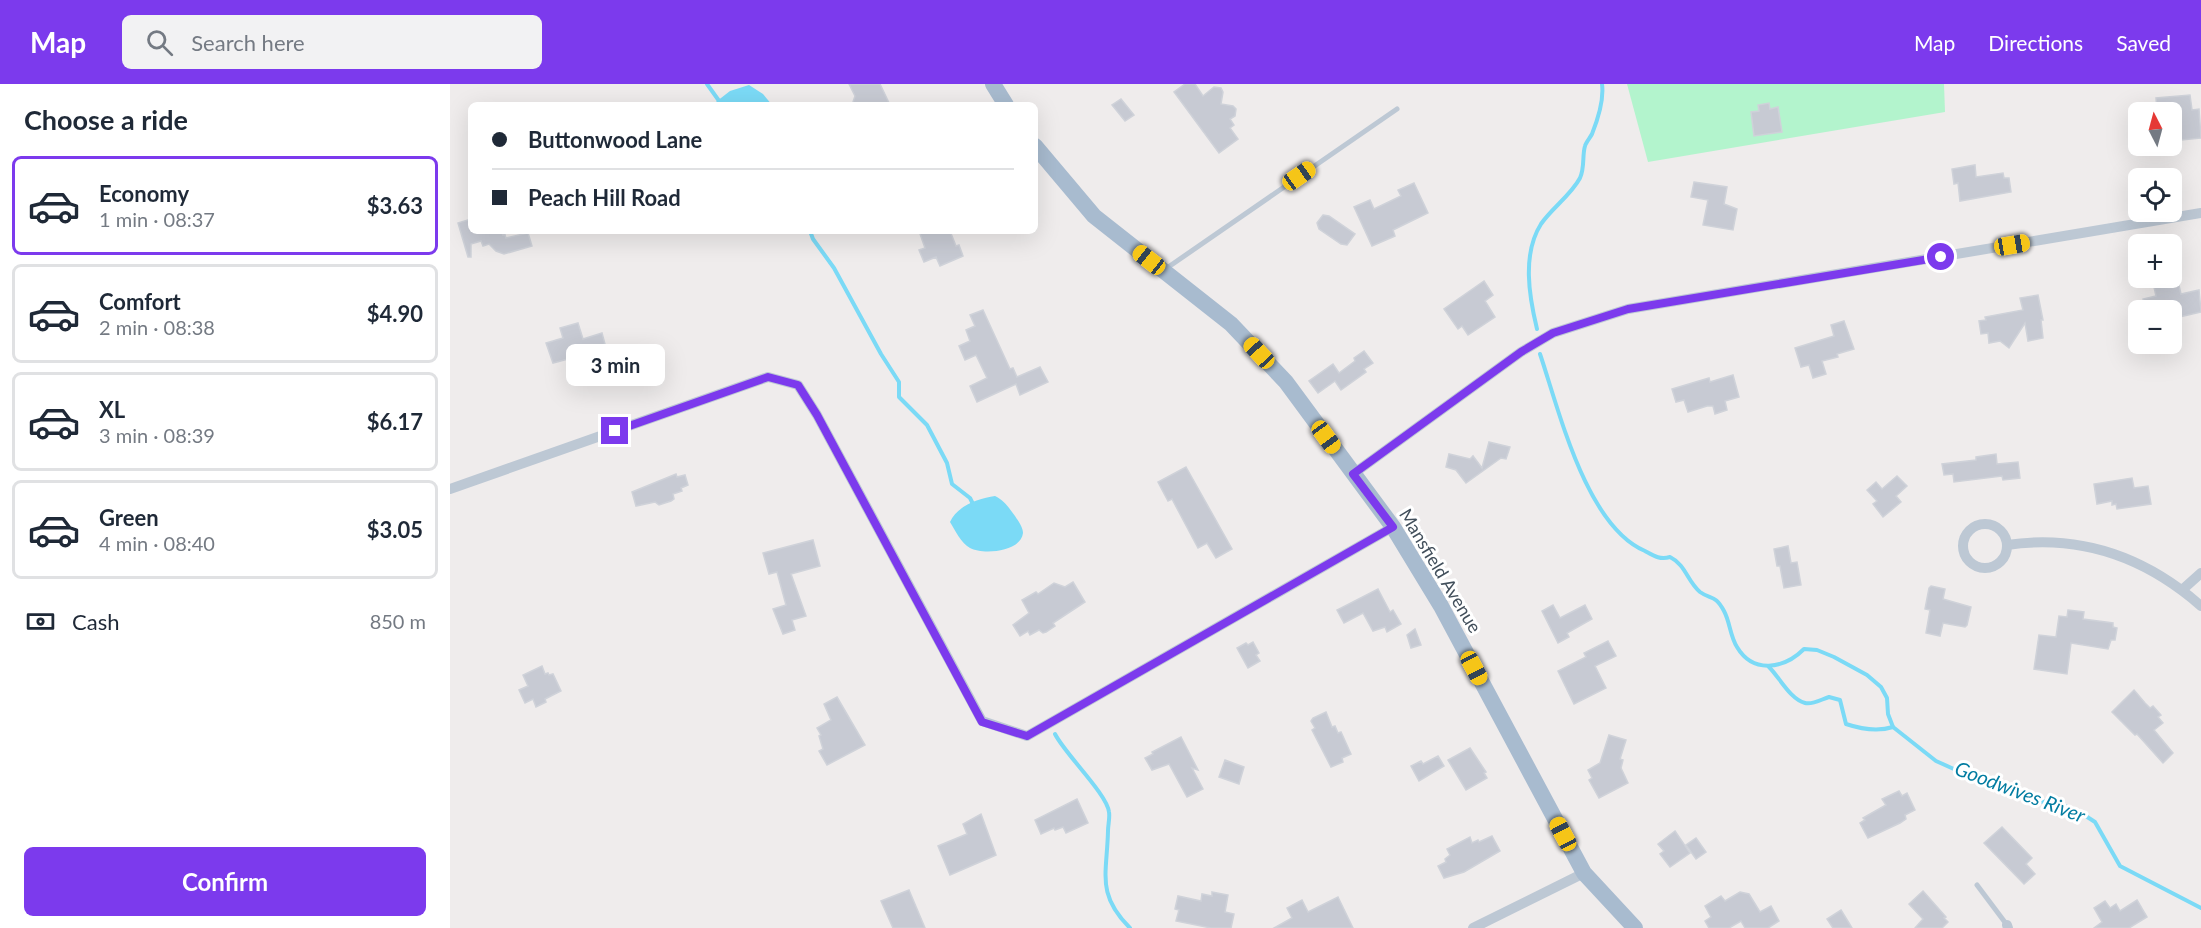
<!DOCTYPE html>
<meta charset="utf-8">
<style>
body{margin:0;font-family:Lato,sans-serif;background:#f2f2f3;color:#1f2937;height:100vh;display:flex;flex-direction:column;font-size:22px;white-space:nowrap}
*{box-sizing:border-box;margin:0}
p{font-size:20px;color:#747a83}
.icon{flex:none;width:33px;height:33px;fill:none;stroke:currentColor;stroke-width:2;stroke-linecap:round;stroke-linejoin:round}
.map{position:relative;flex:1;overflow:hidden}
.side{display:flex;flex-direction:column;background:#fff;width:450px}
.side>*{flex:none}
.top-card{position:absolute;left:18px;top:18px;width:570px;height:132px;border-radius:9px;box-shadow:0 6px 24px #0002;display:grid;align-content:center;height:132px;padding:0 24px;background:#fff}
.needle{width:39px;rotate:354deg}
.tools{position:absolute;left:1678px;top:18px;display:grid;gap:12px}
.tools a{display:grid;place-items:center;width:54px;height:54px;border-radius:9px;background:#fff;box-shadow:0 6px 24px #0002;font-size:30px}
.end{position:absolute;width:27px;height:27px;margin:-14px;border:8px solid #7c3aed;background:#fff;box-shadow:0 0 0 3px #fff}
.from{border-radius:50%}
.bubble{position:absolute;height:42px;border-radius:9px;background:#fff;box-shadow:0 6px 24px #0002;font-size:20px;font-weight:700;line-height:42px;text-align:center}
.car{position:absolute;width:18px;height:36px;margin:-18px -9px;border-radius:8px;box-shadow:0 0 4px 2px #0007;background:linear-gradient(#f5c518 24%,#345 0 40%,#f5c518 0 76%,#345 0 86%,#f5c518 0)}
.top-card b{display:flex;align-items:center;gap:21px;height:57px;font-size:22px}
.top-card b+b{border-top:2px solid #e0e1e3}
.top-card i{width:15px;height:15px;background:#1f2937}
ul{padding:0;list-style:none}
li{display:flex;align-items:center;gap:18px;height:99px;margin:0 12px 9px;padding:0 12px;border:3px solid #e0e1e3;border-radius:9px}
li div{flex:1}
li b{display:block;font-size:22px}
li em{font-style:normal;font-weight:700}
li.selected{border-color:#7c3aed}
li>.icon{width:54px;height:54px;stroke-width:1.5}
h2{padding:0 24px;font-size:27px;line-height:72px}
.pay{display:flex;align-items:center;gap:15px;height:66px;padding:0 24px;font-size:22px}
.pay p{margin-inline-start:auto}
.button{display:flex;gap:12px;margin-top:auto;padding:12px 24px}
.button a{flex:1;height:69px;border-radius:9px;background:#7c3aed;color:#fff;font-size:24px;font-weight:700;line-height:69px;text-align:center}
header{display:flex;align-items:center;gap:36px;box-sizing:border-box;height:84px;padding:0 30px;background:#7c3aed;color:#fff}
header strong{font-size:28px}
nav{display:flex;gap:33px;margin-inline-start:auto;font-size:21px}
.search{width:420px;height:54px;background:#f2f2f3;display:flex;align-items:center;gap:15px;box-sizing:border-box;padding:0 21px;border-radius:9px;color:#747a83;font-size:22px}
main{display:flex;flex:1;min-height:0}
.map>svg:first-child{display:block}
</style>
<header>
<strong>Map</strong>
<div class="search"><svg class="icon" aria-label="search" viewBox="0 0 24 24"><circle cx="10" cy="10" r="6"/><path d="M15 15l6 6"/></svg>Search here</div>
<nav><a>Map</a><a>Directions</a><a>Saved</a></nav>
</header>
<main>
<section class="side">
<h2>Choose a ride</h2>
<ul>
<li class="selected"><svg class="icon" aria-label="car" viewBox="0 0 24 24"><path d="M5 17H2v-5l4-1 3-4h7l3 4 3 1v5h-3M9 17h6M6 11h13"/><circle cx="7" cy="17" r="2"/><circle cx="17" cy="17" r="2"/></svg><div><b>Economy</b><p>1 min · 08:37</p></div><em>$3.63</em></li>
<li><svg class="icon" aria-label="car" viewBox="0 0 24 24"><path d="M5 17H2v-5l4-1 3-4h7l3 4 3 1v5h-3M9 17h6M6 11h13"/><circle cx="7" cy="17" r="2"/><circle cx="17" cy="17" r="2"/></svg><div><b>Comfort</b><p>2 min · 08:38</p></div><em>$4.90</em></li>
<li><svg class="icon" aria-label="car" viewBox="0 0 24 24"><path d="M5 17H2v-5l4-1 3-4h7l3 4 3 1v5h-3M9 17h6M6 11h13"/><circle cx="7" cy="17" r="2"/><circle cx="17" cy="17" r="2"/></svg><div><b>XL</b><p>3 min · 08:39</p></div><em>$6.17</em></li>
<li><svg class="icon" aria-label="car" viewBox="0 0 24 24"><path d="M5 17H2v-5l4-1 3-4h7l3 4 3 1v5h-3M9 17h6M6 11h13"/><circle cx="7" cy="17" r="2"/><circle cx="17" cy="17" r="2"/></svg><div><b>Green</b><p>4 min · 08:40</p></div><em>$3.05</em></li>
</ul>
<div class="pay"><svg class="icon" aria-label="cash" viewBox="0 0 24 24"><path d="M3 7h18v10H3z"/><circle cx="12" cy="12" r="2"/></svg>Cash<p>850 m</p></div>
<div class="button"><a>Confirm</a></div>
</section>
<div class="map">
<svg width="1751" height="844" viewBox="0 0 1751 844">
<rect width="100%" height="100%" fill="#efecec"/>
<polygon fill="#b3f4cd" points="1177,0 1494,0 1495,28 1198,78"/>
<g fill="#7bdaf6">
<polygon points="299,1 313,10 322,21 262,21 280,7"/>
<path d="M545 412C554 416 559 424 565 432 568 437 573 443 573 449 571 468 533 471 520 464 511 459 505 446 500 438 507 422 529 414 545 412Z"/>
</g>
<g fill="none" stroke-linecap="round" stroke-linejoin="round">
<g stroke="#7bdaf6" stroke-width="4">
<polyline points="257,0 272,21"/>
<polyline points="360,147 363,155 384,184 431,270 449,298 449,313 477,341 497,379 502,400 520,414 524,422"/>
<path d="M1087 245C1079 212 1072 170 1091 140 1102 124 1121 111 1130 94 1135 83 1132 72 1135 62 1136 58 1140 54 1142 50 1148 35 1154 15 1152 0"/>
<path d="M1090 270C1109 326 1136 442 1195 467 1204 472 1210 476 1220 473 1236 481 1237 497 1250 508 1261 516 1265 510 1274 527 1280 538 1280 552 1287 563 1303 590 1334 585 1354 565L1367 566 1384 573 1417 591 1431 603 1437 614 1438 630 1443 643 1486 677 1506 686 1517 687 1534 695 1550 697 1562 704 1571 713 1588 718 1602 717 1628 727 1645 738 1670 782 1751 824"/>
<path d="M1319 583C1330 594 1340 615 1355 619 1363 621 1372 615 1379 613L1390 616 1396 640C1411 645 1427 648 1443 643"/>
<path d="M605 650C615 670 657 710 659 728 660 734 658 741 658 747 657 790 646 810 680 844"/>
</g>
</g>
<g fill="#c7cad3" stroke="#cfd2d9" stroke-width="1.5">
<polygon points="399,0 430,0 440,21 402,21 405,12"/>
<polygon points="735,0 745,0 753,12 764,3 771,4 773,8 771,20 783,22 786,25 785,32 780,35 784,41 780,44 788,55 769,69 724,8"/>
<polygon points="1740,11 1742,26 1749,25 1751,54 1722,57 1722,28 1707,28 1706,14"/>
<polygon points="671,15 684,31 675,37 662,21"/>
<polygon points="1319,19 1320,25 1328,23 1332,48 1304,52 1301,28 1309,27 1308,21"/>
<polygon points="1525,81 1526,93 1553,89 1554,94 1559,94 1561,108 1510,117 1508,99 1504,100 1502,85"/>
<polygon points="1244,98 1277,103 1274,120 1287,125 1283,146 1253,141 1258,116 1241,113"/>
<polygon points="964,99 978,129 943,146 945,152 922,162 904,123 920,116 924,125 951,112 948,106"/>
<polygon points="873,131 879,132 905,150 897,161 891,160 869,145 867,139"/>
<polygon points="21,135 21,147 54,147 55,150 52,151 55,151 56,154 78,149 82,162 54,170 46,167 39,160 33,162 31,157 21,160 21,173 18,173 8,139"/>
<polygon points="469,147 500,147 506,162 509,161 513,172 490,182 486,173 474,178 469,166 475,164"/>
<polygon points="1034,197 1043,211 1035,217 1045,233 1018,251 1012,242 1008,245 994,225"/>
<polygon points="1728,197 1731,210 1749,206 1751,228 1729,233 1728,230 1722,231 1722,226 1696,226 1693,215 1706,212 1704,203"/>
<polygon points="1588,211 1593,236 1591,236 1593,254 1578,257 1575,239 1559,264 1550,257 1539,259 1538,249 1531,250 1529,237 1536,236 1535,233 1573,226 1570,214"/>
<polygon points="533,226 560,285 563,284 567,293 590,283 598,298 570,311 566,300 527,318 520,302 537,294 526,271 515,276 509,262 520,257 516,246 525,242 520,231"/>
<polygon points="1394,237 1404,265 1387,270 1388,273 1372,277 1376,290 1363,294 1359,281 1351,283 1345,264 1384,252 1381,241"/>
<polygon points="128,239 133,255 152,249 155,260 147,263 148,267 103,279 96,259 113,254 110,244"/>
<polygon points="914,267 923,279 914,285 916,288 891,306 885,297 868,309 859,297 883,280 889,289 905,277 904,274"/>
<polygon points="1283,291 1289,313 1275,317 1277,326 1265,330 1263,322 1257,322 1238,328 1234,316 1226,318 1222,305 1259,294 1260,298"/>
<polygon points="1039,358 1060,363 1056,375 1051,374 1016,399 1006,386 996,383 999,370 1020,375 1023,372 1032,384"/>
<polygon points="1546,370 1547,380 1568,378 1570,394 1553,396 1552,392 1504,398 1503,390 1494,391 1492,380 1526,376 1526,373"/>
<polygon points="736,383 782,465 766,474 757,459 748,464 722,415 718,417 708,398"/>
<polygon points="226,390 227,393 235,391 238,401 231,404 232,407 223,410 224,415 221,417 209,421 205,418 186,422 182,408"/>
<polygon points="1447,392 1457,402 1446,412 1451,418 1433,433 1423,420 1427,417 1417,406 1426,398 1432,405"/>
<polygon points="1682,394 1684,404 1698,402 1701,420 1667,425 1666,420 1662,421 1662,417 1647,420 1644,400"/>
<polygon points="363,456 370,482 341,490 356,532 342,536 345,546 333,550 323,525 336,521 327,488 319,490 313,469"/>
<polygon points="1338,462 1341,479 1347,478 1351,501 1334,504 1330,482 1327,482 1324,465"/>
<polygon points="623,498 635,518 603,539 605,542 596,548 593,549 589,546 580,551 578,547 570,552 563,541 579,529 572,516 586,508 588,510 604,499 615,503"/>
<polygon points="1481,502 1495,505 1493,515 1521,523 1517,541 1515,543 1493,539 1490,552 1476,549 1480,526 1475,525 1479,504"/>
<polygon points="928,505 940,528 943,526 951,540 937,548 935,543 923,547 913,529 894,539 887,526"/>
<polygon points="1103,521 1110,534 1135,521 1142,535 1117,549 1119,553 1108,559 1092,527"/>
<polygon points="1618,526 1634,528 1633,535 1663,539 1663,543 1667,544 1665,556 1661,556 1658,565 1621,559 1617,590 1584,585 1589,551 1606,553 1609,532 1617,533"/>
<polygon points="965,545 971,561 961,564 957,551"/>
<polygon points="1158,557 1166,572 1145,582 1156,604 1124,620 1108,587 1136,573 1134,569"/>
<polygon points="803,558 809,569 806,571 810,577 798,584 787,564 796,559 798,561"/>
<polygon points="92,582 95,590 98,589 99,591 103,590 111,607 95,615 96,618 86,623 83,615 75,619 69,606 78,602 73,591"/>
<polygon points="1684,606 1695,619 1700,624 1703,622 1711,631 1708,633 1713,639 1704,646 1723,669 1713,679 1687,650 1685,651 1662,628"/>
<polygon points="387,613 415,661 377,681 369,667 373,665 369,652 371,651 367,644 381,636 374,620"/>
<polygon points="876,628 882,643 885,642 888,649 891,648 901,670 892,674 893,678 881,683 862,646 865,644 861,637 863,634"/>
<polygon points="1159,651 1176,656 1170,675 1173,676 1171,684 1178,699 1149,714 1139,696 1142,694 1138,686 1150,679"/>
<polygon points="731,653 748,686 742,684 753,705 737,713 719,680 702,686 695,674 703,670 702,668"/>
<polygon points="1020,664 1036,688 1034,689 1037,694 1016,706 998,676"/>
<polygon points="988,672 994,682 969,697 961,682 971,677 973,680"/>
<polygon points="775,676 794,683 789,700 769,693"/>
<polygon points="1449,707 1452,712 1457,709 1465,726 1455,731 1456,735 1450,739 1418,754 1410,739 1415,736 1413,734 1436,721 1432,715"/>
<polygon points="627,715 638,739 616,749 613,743 605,746 604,744 591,750 585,736"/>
<polygon points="531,730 546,771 500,791 488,762 517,750 513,740"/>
<polygon points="1552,743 1582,774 1576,780 1585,790 1574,800 1534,759"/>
<polygon points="1225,747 1240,769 1220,783 1210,770 1214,767 1208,760"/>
<polygon points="1042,752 1050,767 1014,788 994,794 988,782 996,778 995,775 1000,771 997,765 1020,753 1022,759 1028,756 1029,758"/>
<polygon points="1246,754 1256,768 1246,775 1236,761"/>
<polygon points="459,806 475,844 443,844 431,817"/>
<polygon points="1473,807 1496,833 1494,834 1498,838 1492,844 1465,844 1473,835 1459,820"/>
<polygon points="762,808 778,811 775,828 784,830 781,844 761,844 726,837 729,826 725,825 728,812 751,817 752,810 762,812"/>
<polygon points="1290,808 1299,810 1310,828 1321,822 1329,837 1318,844 1295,844 1291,837 1279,844 1259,844 1255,837 1261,833 1255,822 1271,812 1275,817"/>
<polygon points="888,813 903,844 824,844 842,834 837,824 852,816 858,828"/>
<polygon points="1687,816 1697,833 1679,844 1644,844 1652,838 1644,824 1655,817 1660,824 1666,820 1670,827"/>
<polygon points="1391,826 1399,839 1402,844 1383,844 1377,835"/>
</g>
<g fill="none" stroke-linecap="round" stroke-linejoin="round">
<g stroke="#bdc8d4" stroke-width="5">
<polyline points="714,186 947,25"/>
<polyline points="1527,801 1557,841"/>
</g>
<g stroke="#bdc8d4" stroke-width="10">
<polyline points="903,390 1071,268 1103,249 1178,225 1751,129"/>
<polyline points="0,405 318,293 348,301 367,331 532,637 577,652 943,443"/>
<circle cx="1535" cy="462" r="22"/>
<path d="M1557 461C1632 450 1695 473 1751 522"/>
<polyline points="1732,506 1751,489"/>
<polyline points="1557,841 1558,844"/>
<polyline points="1023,844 1134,789"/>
</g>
<g stroke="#a8bbcf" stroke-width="16">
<polyline points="543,0 556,21"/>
<polyline points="585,62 644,132 781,240 836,298 943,443 991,522 1134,789 1185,844"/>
</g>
</g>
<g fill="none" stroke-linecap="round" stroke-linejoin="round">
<polyline stroke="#7c3aed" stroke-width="8" points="165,347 318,293 348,301 367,331 532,638 577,652 943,443 903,390 1071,268 1103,249 1178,225 1491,173"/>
</g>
<g text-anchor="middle" stroke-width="6" stroke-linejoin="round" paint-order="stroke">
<g font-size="18" fill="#424f5b" stroke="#fff">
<text transform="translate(990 487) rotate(59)" y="6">Mansfield Avenue</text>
</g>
<g font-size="20" font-style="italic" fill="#027ca1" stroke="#fff">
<text transform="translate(1570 708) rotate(21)" y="7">Goodwives River</text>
</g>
</g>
</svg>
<div class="tools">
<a><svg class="needle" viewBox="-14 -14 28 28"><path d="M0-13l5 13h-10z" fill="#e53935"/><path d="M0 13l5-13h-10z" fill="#747a83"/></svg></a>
<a><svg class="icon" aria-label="locate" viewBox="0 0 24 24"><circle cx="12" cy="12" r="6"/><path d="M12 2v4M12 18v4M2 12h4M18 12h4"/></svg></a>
<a>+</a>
<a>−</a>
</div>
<i class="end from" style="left:1491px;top:173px"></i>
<i class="end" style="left:165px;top:347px"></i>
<div class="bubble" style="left:116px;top:260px;width:99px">3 min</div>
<i class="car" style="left:849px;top:92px;rotate:55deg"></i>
<i class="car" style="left:1562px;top:161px;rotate:80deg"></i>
<i class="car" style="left:699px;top:176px;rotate:308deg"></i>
<i class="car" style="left:809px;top:269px;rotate:317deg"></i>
<i class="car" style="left:876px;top:353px;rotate:144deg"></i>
<i class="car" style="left:1024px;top:584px;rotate:152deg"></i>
<i class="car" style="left:1113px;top:750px;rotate:332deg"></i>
<div class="top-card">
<b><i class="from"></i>Buttonwood Lane</b>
<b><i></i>Peach Hill Road</b>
</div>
</div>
</main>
